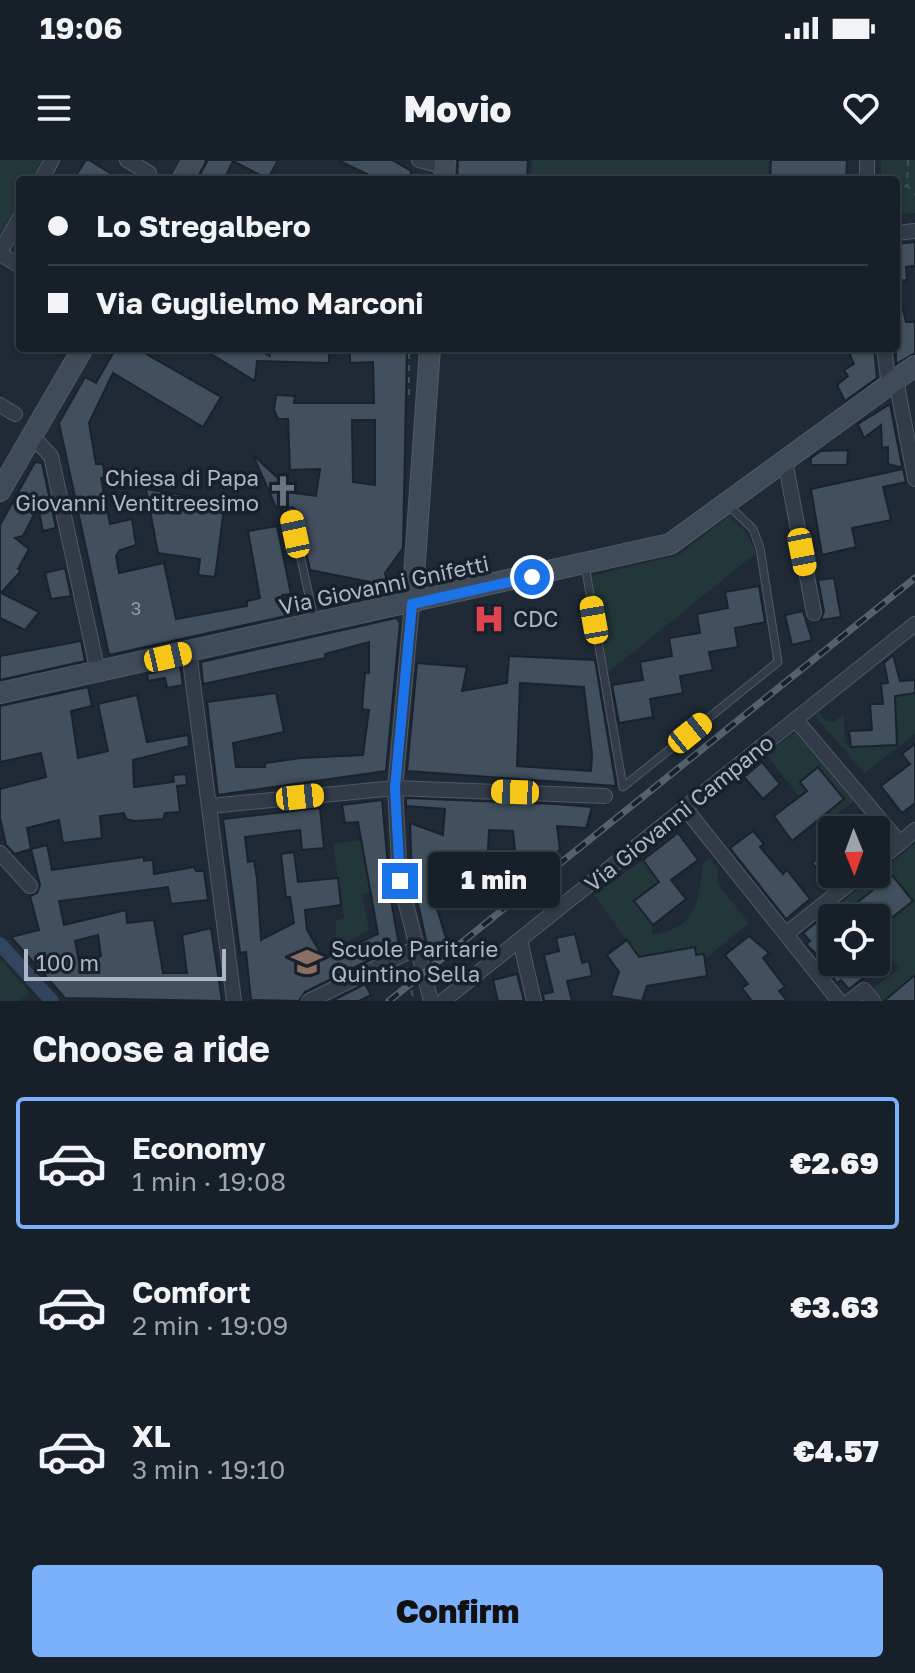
<!DOCTYPE html>
<meta charset="utf-8">
<style>
body{margin:0;font-family:"Golos Text",sans-serif;background:#242d34;color:#f1f3f6;height:100vh;display:flex;flex-direction:column;font-size:30px;white-space:nowrap}
*{box-sizing:border-box;margin:0}
p{font-size:26px;color:#9ea3a8}
.icon{flex:none;width:44px;height:44px;fill:none;stroke:currentColor;stroke-width:2;stroke-linecap:round;stroke-linejoin:round}
.map{position:relative;height:841px;overflow:hidden}
.sheet{display:flex;flex-direction:column;background:#172028;flex:1}
.sheet>*{flex:none}
.top-card{position:absolute;left:16px;top:16px;width:884px;height:176px;border-radius:8px;box-shadow:0 2px 6px #0004,0 0 0 2px #363e45;display:grid;align-content:center;height:176px;padding:0 32px;background:#172028}
.needle{width:52px;rotate:179deg}
.fabs{position:absolute;left:818px;top:656px;display:grid;gap:16px}
.fabs a{display:grid;place-items:center;width:72px;height:72px;border-radius:8px;background:#172028;box-shadow:0 2px 6px #0004,0 0 0 2px #363e45;font-size:40px}
.scale{position:absolute;left:24px;bottom:20px;width:202px;box-sizing:border-box;padding-left:8px;border:4px solid #acb6c4;border-top:0;font-size:22px;line-height:28px;white-space:nowrap;color:#acb6c4;-webkit-text-stroke:6px #18202b;paint-order:stroke}
.end{position:absolute;width:36px;height:36px;margin:-18px;border:10px solid #1a73e8;background:#fff;box-shadow:0 0 0 4px #fff}
.from{border-radius:50%}
.bubble{position:absolute;height:56px;border-radius:8px;background:#172028;box-shadow:0 2px 6px #0004,0 0 0 2px #363e45;font-size:26px;font-weight:800;line-height:56px;text-align:center}
.car{position:absolute;width:24px;height:48px;margin:-24px -12px;border-radius:10px;box-shadow:0 0 6px 2px #0007;background:linear-gradient(#f5c518 24%,#345 0 40%,#f5c518 0 76%,#345 0 86%,#f5c518 0)}
.top-card b{display:flex;align-items:center;gap:28px;height:76px;font-size:30px}
.top-card b+b{border-top:2px solid #363e45}
.top-card i{width:20px;height:20px;background:#f1f3f6}
ul{padding:0;list-style:none}
li{display:flex;align-items:center;gap:24px;height:132px;margin:0 16px 12px;padding:0 16px;border:4px solid transparent;border-radius:8px}
li div{flex:1}
li b{display:block;font-size:30px}
li em{font-style:normal;font-weight:800}
li.on{border-color:#7bb1fa}
li>.icon{width:72px;height:72px;stroke-width:1.5}
h2{padding:0 32px;font-size:36px;line-height:96px}
.primary-button{display:flex;gap:16px;margin-top:auto;padding:16px 32px}
.primary-button a{flex:1;height:92px;border-radius:8px;background:#7bb1fa;color:#111;font-size:32px;font-weight:800;line-height:92px;text-align:center}
.status{display:flex;justify-content:space-between;align-items:center;height:56px;padding:0 40px;background:#172028;direction:ltr}
.status svg{height:22px;fill:currentColor}
header{display:flex;justify-content:space-between;align-items:center;height:104px;padding:0 32px;background:#172028;font-size:36px;font-weight:800}
.map>svg:first-child{display:block}
</style>
<div class="status"><b>19:06</b><svg viewBox="0 0 49 12"><path d="M0 12V9h3v3zM5 12V6h3v6zM10 12V3h3v9zM15 12V0h3v12zM26 1h20v11H26zM47 4h2v5h-2z"/></svg></div>
<header><svg class="icon" aria-label="menu" viewBox="0 0 24 24"><path d="M4 6h16M4 12h16M4 18h16"/></svg>Movio<svg class="icon" aria-label="heart" viewBox="0 0 24 24"><path d="M12 20l-8-8c-3-5 5-10 8-4 3-6 11-1 8 4z"/></svg></header>
<div class="map">
<svg width="915" height="841" viewBox="0 0 915 841">
<rect width="100%" height="100%" fill="#1f2a36"/>
<g fill="#223738">
<polygon points="0,0 42,0 31,20 20,20 20,39 0,74"/>
<polygon points="532,0 769,0 769,20 531,20"/>
<polygon points="881,0 915,0 915,53 896,54 896,20 881,20"/>
<polygon points="729,356 746,372 756,393 606,514 590,416 679,395"/>
<polygon points="915,533 915,574 864,613 815,556 819,552 825,561 833,562 844,555 845,583 851,587 890,585 897,578 895,535"/>
<polygon points="796,572 855,640 822,665 766,594"/>
<polygon points="361,680 370,733 362,735 369,770 336,788 336,761 344,758 333,684"/>
<polygon points="915,684 915,841 882,841 872,830 899,808 876,782 876,758 854,758 841,743"/>
<path d="M710 698 718 709 717 723 749 763 705 799 704 794 696 795 695 788 639 797 594 735 643 700 659 722 635 741 653 765 652 775C697 767 698 745 703 704Z"/>
<polygon points="0,798 29,832 20,841 0,841"/>
</g>
<g fill="none" stroke-linecap="round" stroke-linejoin="round">
<polyline stroke="#31465e" stroke-width="14" points="0,784 52,841"/>
</g>
<g fill="#414f5e" stroke="#1a222d" stroke-width="2" fill-rule="evenodd">
<polygon points="86,0 89,0 121,20 73,20"/>
<polygon points="208,0 278,0 268,19 233,1 224,20 197,20"/>
<polygon points="338,0 392,0 411,11 411,20 379,20"/>
<polygon points="458,0 528,0 527,20 457,20"/>
<polygon points="771,0 847,0 846,20 770,20"/>
<polygon points="915,82 915,106 906,107 907,120 896,121 896,84"/>
<polygon points="900,136 906,162 915,162 915,193 896,204 896,137"/>
<polygon points="116,188 145,188 143,192 221,237 203,267 113,213 89,263 96,304 103,304 105,318 101,318 110,364 132,359 136,385 120,390 116,396 119,413 164,403 176,459 247,446 247,441 260,438 248,371 277,366 291,434 282,435 286,456 109,495 59,263 85,217 96,223"/>
<polygon points="201,188 255,188 270,196 269,188 329,188 329,203 257,201 255,221"/>
<path d="M350 188H407L403 388 385 413 389 433 324 448 321 430 370 422 310 410 297 351 292 347 285 351 276 347 253 295 294 333 316 336 320 309 290 310 288 259H278L274 250 276 235 295 236 294 243H374L373 202 350 203ZM352 260H375V325L353 322Z"/>
<polygon points="847,188 874,188 877,218 845,241 837,225 848,216 844,210 854,204"/>
<polygon points="890,244 902,306 899,307 888,304 888,287 882,288 881,265 864,278 858,264"/>
<polygon points="848,290 847,305 811,305 811,298 821,291"/>
<polygon points="35,302 42,303 56,368 43,371 38,347 23,376 15,378 29,389 18,409 21,411 1,433 39,452 25,470 0,458 0,365"/>
<polygon points="903,309 906,322 883,327 891,360 852,368 856,387 822,395 811,329"/>
<polygon points="146,329 225,342 215,417 198,415 200,399 158,393"/>
<polygon points="65,408 71,436 51,439 45,413"/>
<polygon points="834,418 841,457 821,460 824,451 818,420"/>
<polygon points="759,426 765,462 735,468 738,487 709,492 713,510 680,516 683,533 650,539 653,557 619,563 612,525 643,520 640,502 672,496 669,478 700,473 697,454 728,448 725,432"/>
<polygon points="803,451 812,480 792,485 785,455"/>
<polygon points="396,458 400,463 386,611 218,635 207,542 276,533 284,572 233,583 236,607 265,607 265,603 301,598 363,595 369,550 362,549 365,513 369,513 369,482 325,494 325,498 203,524 201,502"/>
<polygon points="81,481 85,501 0,520 0,496"/>
<polygon points="893,495 900,521 915,520 915,533 895,536 897,585 851,587 849,571 872,570 870,544 883,544 881,524 888,523 884,503"/>
<path d="M509 496 595 500 616 626 407 611 417 503 467 507 462 531 507 523ZM520 523 584 527 592 594 591 611 517 606Z"/>
<polygon points="180,506 183,525 167,528 165,518 148,521 147,514"/>
<polygon points="88,527 92,546 71,551 78,598 108,591 98,544 137,535 147,582 188,575 189,586 133,600 134,627 174,622 173,615 186,614 187,625 177,626 180,652 165,653 163,659 134,661 126,659 124,653 100,656 102,678 63,683 59,660 27,668 31,689 15,694 6,685 0,658 0,629 46,617 41,593 0,602 0,546"/>
<polygon points="915,584 915,643 902,653 881,626 910,604 902,594"/>
<polygon points="762,602 780,624 763,639 744,617"/>
<polygon points="818,607 844,639 792,681 774,656 807,631 800,622"/>
<polygon points="406,638 556,644 592,647 586,668 557,666 560,690 518,720 513,671 489,670 487,711 434,709 437,749 448,784 429,794 412,716 410,663 443,675 445,649 406,646"/>
<polygon points="382,640 391,740 399,785 305,832 299,841 251,840 246,792 240,793 223,659 320,648 324,688 302,690 300,670 245,677 248,702 254,701 257,718 261,780 294,763 290,737 286,737 281,694 294,692 298,722 338,718 341,745 305,750 307,770 324,799 378,774 358,662 345,663 342,645"/>
<polygon points="861,653 876,670 840,670"/>
<polygon points="753,671 764,684 760,687 783,714 787,710 810,739 786,759 730,688"/>
<polygon points="678,673 698,700 671,720 686,739 653,765 634,741 659,722 643,700"/>
<path d="M47 685 52 710 144 697V701L153 700 154 714 194 707 196 711H204L208 740 171 744 168 727 59 741 64 765 126 750 127 763 154 760 163 813H187L182 775 211 768 222 841 65 838 11 777 39 770 30 736 37 733 40 725 31 689ZM98 775 101 796 80 807 75 781Z"/>
<polygon points="832,687 832,714 845,714 831,725 812,703"/>
<polygon points="892,715 913,741 876,770 876,758 856,758 849,749"/>
<polygon points="827,754 832,760 832,802 866,802 873,810 849,829 841,820 837,823 830,813 833,810 806,784 810,781 803,773"/>
<polygon points="575,774 582,803 589,801 592,816 567,821 572,841 544,841 543,834 553,832 544,795 559,791 556,778"/>
<polygon points="749,776 769,793 763,798 785,827 779,831 787,841 752,841 742,828 748,824 725,795"/>
<polygon points="627,780 639,797 695,787 696,795 704,794 707,816 647,826 642,841 611,836 619,812 607,795"/>
<polygon points="517,814 524,841 498,841 493,820"/>
<polygon points="915,815 915,841 884,841"/>
<polygon points="365,824 371,835 359,841 332,841"/>
</g>
<g fill="none" stroke-linecap="round" stroke-linejoin="round">
<defs>
<g id="lane">
<polyline points="291,353 315,463"/>
<polyline points="585,405 623,627 778,502 760,388 753,369 728,345"/>
</g>
<g id="street">
<polyline points="127,0 149,13"/>
<polyline points="419,0 445,7"/>
<polyline points="41,20 52,0"/>
<polyline points="867,20 867,0"/>
<polyline points="896,73 915,71"/>
<polyline points="0,92 20,57"/>
<polyline points="0,94 20,106"/>
<polyline points="884,188 889,225"/>
<polyline points="896,220 915,319"/>
<polyline points="0,245 15,254"/>
<polyline points="32,276 51,296 98,512"/>
<polyline points="785,301 814,453"/>
<polyline points="412,444 395,628 400,721 431,841"/>
<polyline points="189,492 234,841"/>
<polyline points="796,560 900,683 915,670"/>
<polyline points="210,646 395,628 605,636"/>
<polyline points="685,648 839,841"/>
<polyline points="0,693 30,726"/>
<polyline points="876,702 900,683"/>
<polyline points="786,774 861,714"/>
<polyline points="520,780 534,841"/>
<polyline points="309,841 416,788"/>
<polyline points="443,841 915,464"/>
<polyline points="850,841 864,830 873,841"/>
</g>
<g id="secondary">
<polyline points="182,20 193,0"/>
<polyline points="444,20 445,0"/>
<polyline points="0,331 83,188"/>
<polyline points="412,444 430,188"/>
<polyline points="0,533 670,384 915,206"/>
</g>
</defs>
<use href="#lane" stroke="#505965" stroke-width="9"/>
<use href="#street" stroke="#505965" stroke-width="16"/>
<use href="#secondary" stroke="#505965" stroke-width="22"/>
<g stroke="#3e5355" stroke-width="2" stroke-dasharray="6 6" stroke-linecap="butt">
<polyline points="908,0 907,25 915,35"/>
<polyline points="896,35 907,25"/>
<polyline points="409,235 409,188"/>
<polyline points="406,807 414,841"/>
</g>
<use href="#lane" stroke="#323b47" stroke-width="7"/>
<use href="#street" stroke="#323b47" stroke-width="14"/>
<use href="#secondary" stroke="#404b5a" stroke-width="20"/>
<defs>
<polyline id="rail" points="389,841 915,418"/>
</defs>
<use href="#rail" stroke="#54606e" stroke-width="7"/>
<use href="#rail" stroke="#18202b" stroke-width="4" stroke-dasharray="12" stroke-linecap="butt"/>
</g>
<g fill="none" stroke-linecap="round" stroke-linejoin="round">
<polyline stroke="#1a73e8" stroke-width="10" points="400,721 395,628 412,444 532,417"/>
</g>
<defs>
<symbol id="church-bare" viewBox="-9 -9 18 18"><path d="M-1.2-6h2.4v3.5h3.3v2.4h-3.3V6h-2.4V-.1h-3.3v-2.4h3.3Z" fill="#6b7280" stroke="#18202b" stroke-width="2.5" paint-order="stroke"/></symbol>
<symbol id="hospital-bare" viewBox="-9 -9 18 18"><path d="M-5-5h3v3.5h4V-5h3V5h-3V1.5h-4V5h-3Z" fill="#e0444e" stroke="#18202b" stroke-width="2.5" paint-order="stroke"/></symbol>
<symbol id="school-bare" viewBox="-9 -9 18 18"><path d="M0-5L7-2L0 1L-7-2ZM-4 1L0 2.5L4 1V4Q0 6-4 4Z" fill="#8d6e63" stroke="#18202b" stroke-width="2.5" paint-order="stroke"/></symbol>
</defs>
<g fill-rule="evenodd">
<use href="#church-bare" x="261" y="309" width="44" height="44"/>
<use href="#hospital-bare" x="467" y="437" width="44" height="44"/>
<use href="#school-bare" x="285" y="780" width="44" height="44"/>
</g>
<g text-anchor="middle" stroke-width="7" stroke-linejoin="round" paint-order="stroke">
<g font-size="18" fill="#919caa">
<text x="136" y="455">3</text>
</g>
<g font-size="22" fill="#acb6c4" stroke="#18202b" text-anchor="start">
<text x="259" y="326" text-anchor="end">Chiesa di Papa<tspan x="259" dy="25">Giovanni Ventitreesimo</tspan></text>
<text x="513" y="467">CDC</text>
<text x="331" y="797">Scuole Paritarie<tspan x="331" dy="25">Quintino Sella</tspan></text>
</g>
<g font-size="22" fill="#acb6c4" stroke="#18202b">
<text transform="translate(384 425) rotate(-12)" y="8">Via Giovanni Gnifetti</text>
<text transform="translate(679 653) rotate(-39)" y="8">Via Giovanni Campano</text>
</g>
</g>
</svg>
<div class="fabs">
<a><svg class="needle" viewBox="-14 -14 28 28"><path d="M0-13l5 13h-10z" fill="#e53935"/><path d="M0 13l5-13h-10z" fill="#9ea3a8"/></svg></a>
<a><svg class="icon" aria-label="locate" viewBox="0 0 24 24"><circle cx="12" cy="12" r="6"/><path d="M12 2v4M12 18v4M2 12h4M18 12h4"/></svg></a>
</div>
<div class="scale">100 m</div>
<i class="end from" style="left:532px;top:417px"></i>
<i class="end" style="left:400px;top:721px"></i>
<div class="bubble" style="left:428px;top:692px;width:132px">1 min</div>
<i class="car" style="left:295px;top:374px;rotate:348deg"></i>
<i class="car" style="left:802px;top:392px;rotate:169deg"></i>
<i class="car" style="left:594px;top:460px;rotate:350deg"></i>
<i class="car" style="left:168px;top:497px;rotate:77deg"></i>
<i class="car" style="left:690px;top:573px;rotate:51deg"></i>
<i class="car" style="left:515px;top:632px;rotate:272deg"></i>
<i class="car" style="left:300px;top:637px;rotate:84deg"></i>
<div class="top-card">
<b><i class="from"></i>Lo Stregalbero</b>
<b><i></i>Via Guglielmo Marconi</b>
</div>
</div>
<section class="sheet">
<h2>Choose a ride</h2>
<ul>
<li class="on"><svg class="icon" aria-label="car" viewBox="0 0 24 24"><path d="M5 17H2v-5l4-1 3-4h7l3 4 3 1v5h-3M9 17h6M6 11h13"/><circle cx="7" cy="17" r="2"/><circle cx="17" cy="17" r="2"/></svg><div><b>Economy</b><p>1 min · 19:08</p></div><em>€2.69</em></li>
<li><svg class="icon" aria-label="car" viewBox="0 0 24 24"><path d="M5 17H2v-5l4-1 3-4h7l3 4 3 1v5h-3M9 17h6M6 11h13"/><circle cx="7" cy="17" r="2"/><circle cx="17" cy="17" r="2"/></svg><div><b>Comfort</b><p>2 min · 19:09</p></div><em>€3.63</em></li>
<li><svg class="icon" aria-label="car" viewBox="0 0 24 24"><path d="M5 17H2v-5l4-1 3-4h7l3 4 3 1v5h-3M9 17h6M6 11h13"/><circle cx="7" cy="17" r="2"/><circle cx="17" cy="17" r="2"/></svg><div><b>XL</b><p>3 min · 19:10</p></div><em>€4.57</em></li>
</ul>
<div class="primary-button"><a>Confirm</a></div>
</section>
